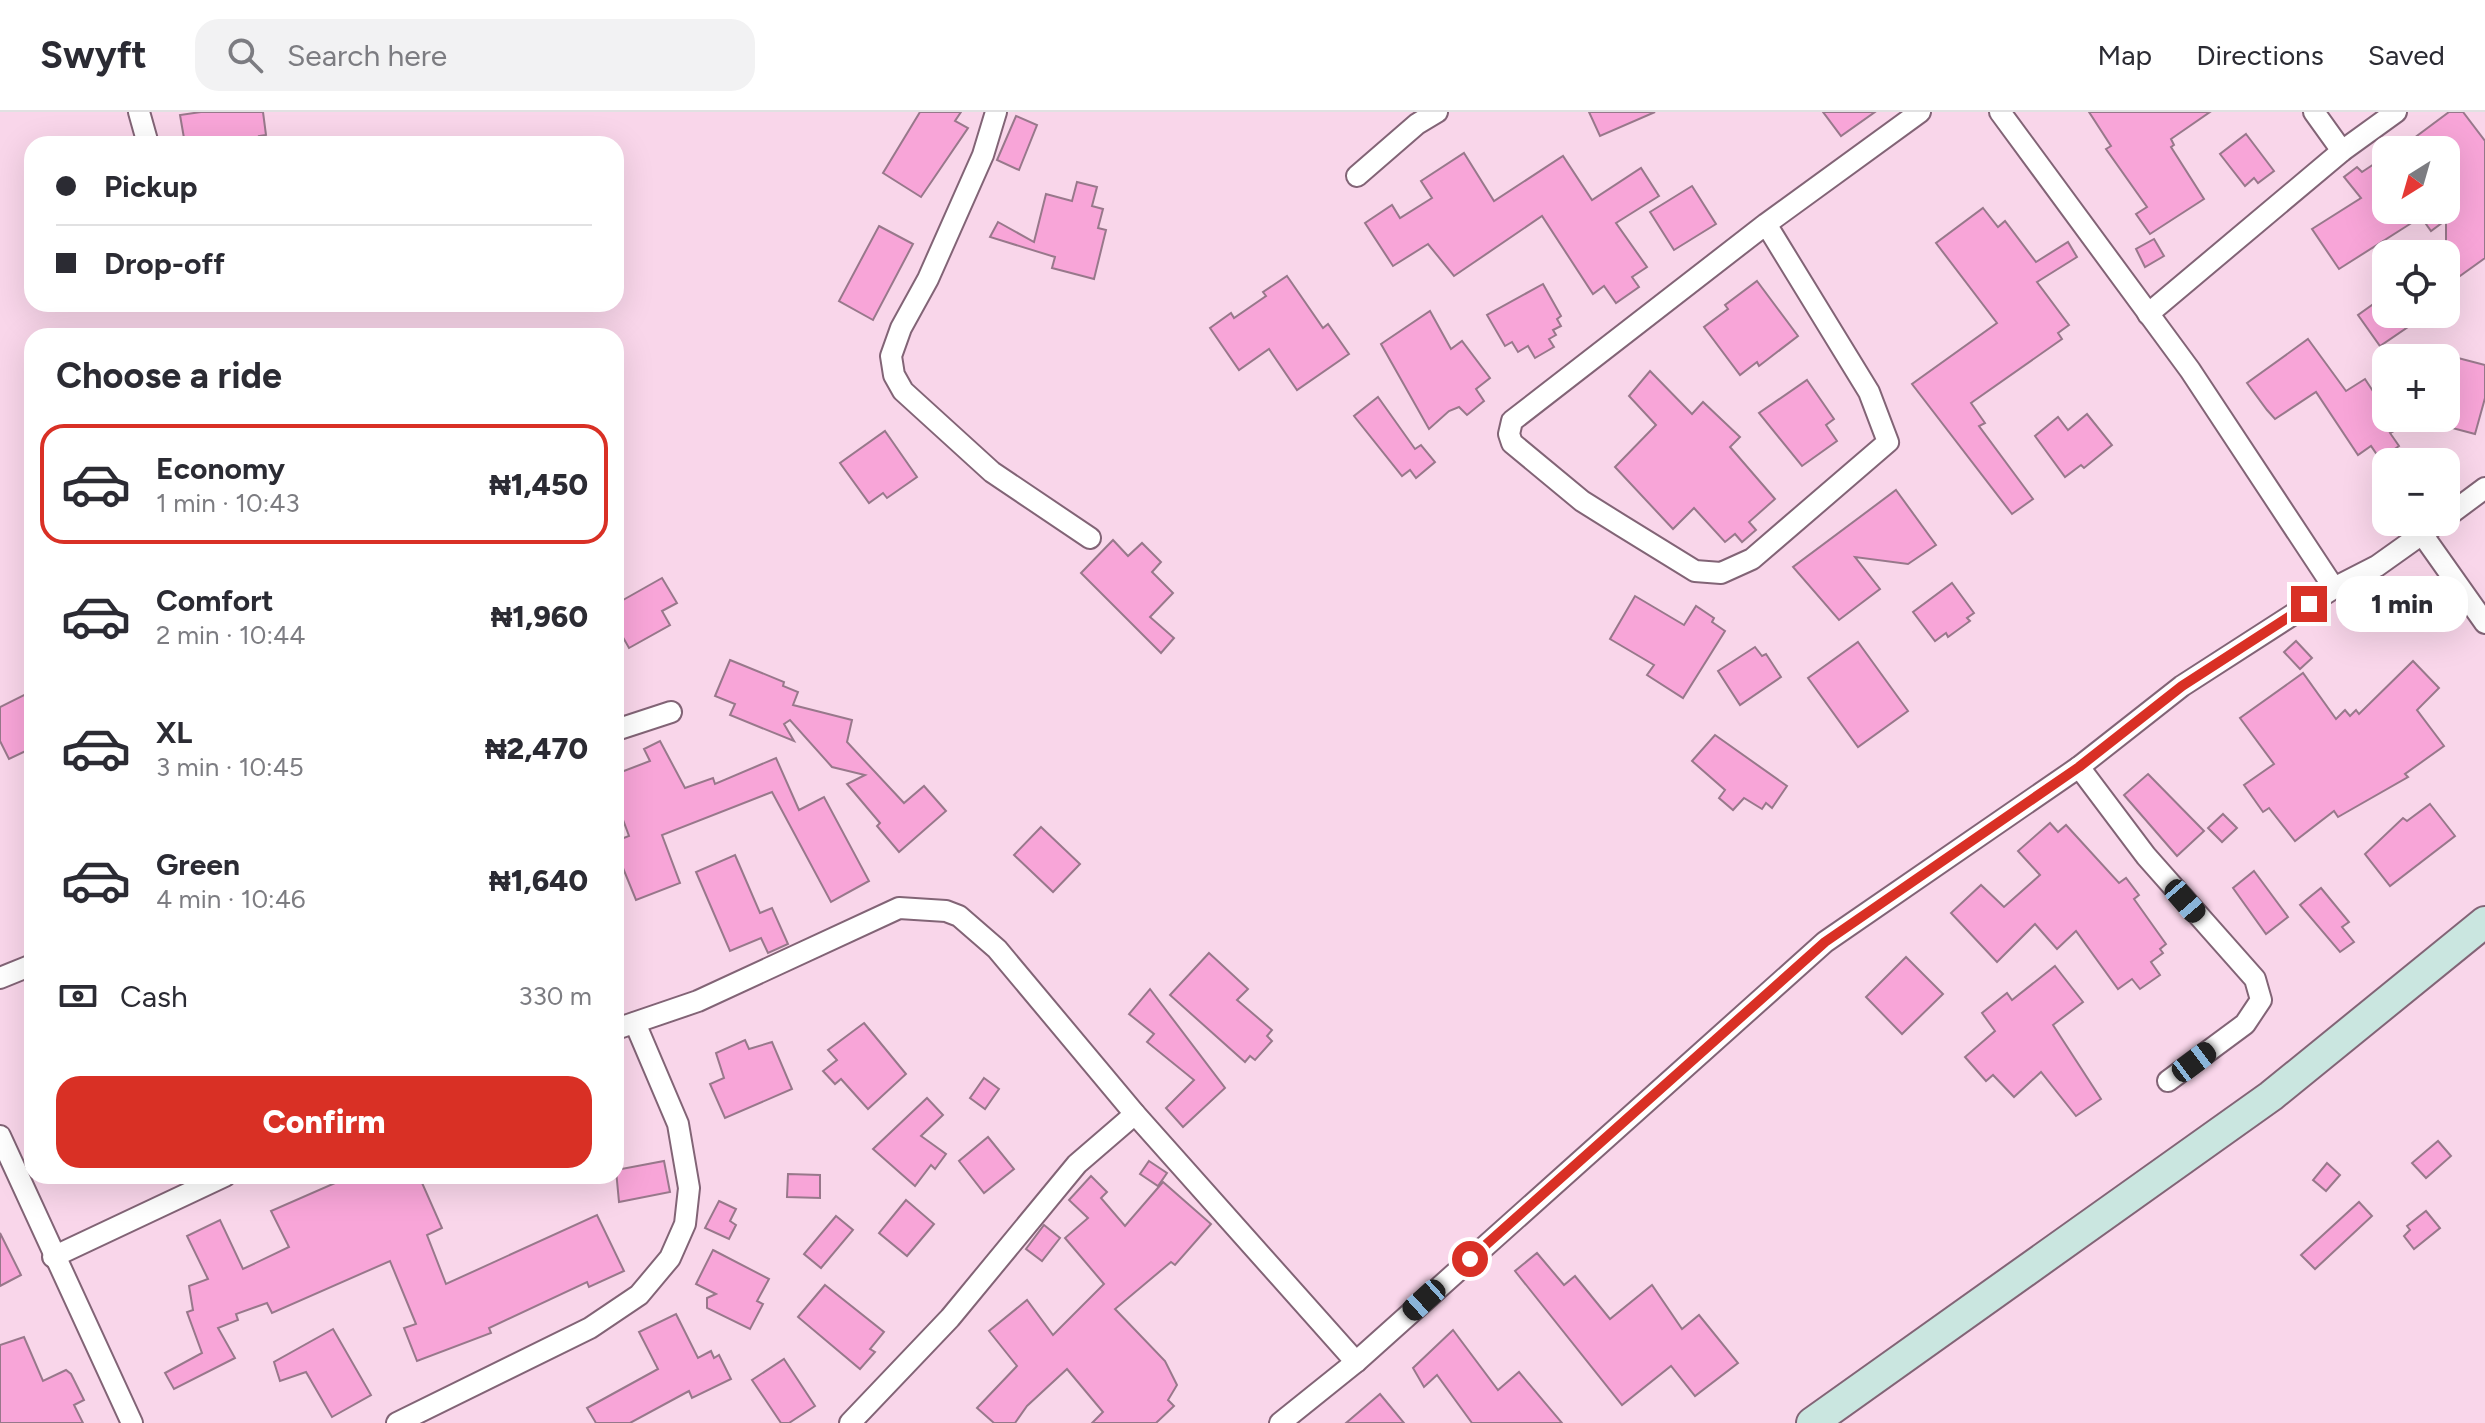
<!DOCTYPE html>
<meta charset="utf-8">
<style>
body{margin:0;font-family:Figtree,sans-serif;background:#f2f2f3;color:#2b2b33;height:100vh;display:flex;flex-direction:column;font-size:30px;white-space:nowrap}
*{box-sizing:border-box;margin:0}
p{font-size:26px;color:#7c7c81}
.icon{flex:none;width:44px;height:44px;fill:none;stroke:currentColor;stroke-width:2;stroke-linecap:round;stroke-linejoin:round}
.map{position:relative;flex:1;overflow:hidden}
.panel{position:absolute;left:24px;top:216px;width:600px;height:856px;display:flex;flex-direction:column;background:#fff;border-radius:24px;box-shadow:0 8px 32px #0002}
.panel>*{flex:none}
.banner{position:absolute;left:24px;top:24px;width:600px;height:176px;border-radius:24px;box-shadow:0 8px 32px #0002;display:grid;align-content:center;height:176px;padding:0 32px;background:#fff}
.needle{width:52px;rotate:217deg}
.fabs{position:absolute;left:2372px;top:24px;display:grid;gap:16px}
.fabs a{display:grid;place-items:center;width:88px;height:88px;border-radius:16px;background:#fff;box-shadow:0 8px 32px #0002;font-size:40px}
.end{position:absolute;width:36px;height:36px;margin:-18px;border:10px solid #d93025;background:#fff;box-shadow:0 0 0 4px #fff}
.from{border-radius:50%}
.bubble{position:absolute;height:56px;border-radius:24px;background:#fff;box-shadow:0 8px 32px #0002;font-size:26px;font-weight:800;line-height:56px;text-align:center}
.car{position:absolute;width:24px;height:48px;margin:-24px -12px;border-radius:10px;box-shadow:0 0 6px 2px #0007;background:linear-gradient(#222 24%,#8ab4d8 0 40%,#222 0 76%,#8ab4d8 0 86%,#222 0)}
.banner b{display:flex;align-items:center;gap:28px;height:76px;font-size:30px}
.banner b+b{border-top:2px solid #e1e1e2}
.banner i{width:20px;height:20px;background:#2b2b33}
ul{padding:0;list-style:none}
li{display:flex;align-items:center;gap:24px;height:120px;margin:0 16px 12px;padding:0 16px;border:4px solid transparent;border-radius:24px}
li div{flex:1}
li b{display:block;font-size:30px}
li em{font-style:normal;font-weight:800}
li.selected{border-color:#d93025}
li>.icon{width:72px;height:72px;stroke-width:1.5}
h2{padding:0 32px;font-size:36px;line-height:96px}
.pay{display:flex;align-items:center;gap:20px;height:88px;padding:0 32px;font-size:30px}
.pay p{margin-inline-start:auto}
.action{display:flex;gap:16px;margin-top:auto;padding:16px 32px}
.action a{flex:1;height:92px;border-radius:24px;background:#d93025;color:#fff;font-size:32px;font-weight:800;line-height:92px;text-align:center}
header{display:flex;align-items:center;gap:48px;box-sizing:border-box;height:112px;padding:0 40px;background:#fff;border-bottom:2px solid #e1e1e2}
header strong{font-size:38px}
nav{display:flex;gap:44px;margin-inline-start:auto;font-size:28px}
.search{width:560px;height:72px;background:#f2f2f3;display:flex;align-items:center;gap:20px;box-sizing:border-box;padding:0 28px;border-radius:24px;color:#7c7c81;font-size:30px}
.map>svg:first-child{display:block}
</style>
<header>
<strong>Swyft</strong>
<div class="search"><svg class="icon" aria-label="search" viewBox="0 0 24 24"><circle cx="10" cy="10" r="6"/><path d="M15 15l6 6"/></svg>Search here</div>
<nav><a>Map</a><a>Directions</a><a>Saved</a></nav>
</header>
<div class="map">
<svg width="2485" height="1311" viewBox="0 0 2485 1311">
<rect width="100%" height="100%" fill="#f9d6ea"/>
<g fill="#f8a5d8" stroke="#98788b" stroke-width="2">
<polygon points="201,0 263,0 266,23 259,24 261,32 185,32 180,3"/>
<polygon points="920,0 961,0 955,9 968,16 921,85 883,61"/>
<polygon points="1589,0 1655,0 1600,24"/>
<polygon points="1823,0 1875,0 1841,24"/>
<polygon points="2089,0 2210,0 2171,27 2174,33 2171,35 2204,87 2150,122 2136,102 2147,95 2106,37 2111,34"/>
<polygon points="2449,0 2463,0 2485,29 2485,146 2446,174 2446,108 2431,119 2421,105 2339,157 2312,117 2361,86 2344,65 2357,55 2362,60 2386,44 2386,98 2446,98 2446,38 2398,38"/>
<polygon points="1016,4 1037,13 1019,58 997,48"/>
<polygon points="2246,22 2274,59 2258,71 2254,66 2245,74 2220,42"/>
<polygon points="1464,41 1494,89 1563,44 1592,88 1641,56 1659,84 1616,111 1647,155 1632,165 1639,175 1616,191 1604,174 1593,182 1542,104 1454,164 1428,132 1393,154 1365,111 1392,93 1400,106 1432,86 1421,69"/>
<polygon points="1077,70 1097,75 1092,94 1103,97 1098,116 1106,118 1094,167 1052,156 1055,145 990,125 998,110 1034,130 1046,82 1072,89"/>
<polygon points="1692,74 1716,112 1674,138 1650,100"/>
<polygon points="1983,96 1998,115 2005,109 2036,150 2068,130 2077,145 2037,170 2069,213 2058,221 2062,227 1971,291 1985,311 1979,314 2033,387 2012,402 1912,272 1997,211 1936,131"/>
<polygon points="879,114 913,132 873,208 839,189"/>
<polygon points="2154,127 2164,144 2145,155 2136,137"/>
<polygon points="1287,164 1323,216 1328,212 1349,242 1297,278 1269,237 1239,258 1210,216 1231,201 1234,206 1266,184 1263,180"/>
<polygon points="1757,169 1798,224 1759,254 1757,250 1740,263 1704,215 1728,197 1725,193"/>
<polygon points="1543,172 1561,204 1557,207 1561,214 1553,218 1556,223 1549,227 1554,235 1535,246 1528,234 1518,240 1512,230 1505,234 1487,203"/>
<polygon points="2386,183 2386,202 2427,202 2380,234 2358,203"/>
<polygon points="1430,199 1451,237 1462,229 1490,266 1476,277 1484,289 1467,303 1459,295 1449,299 1429,317 1381,232"/>
<polygon points="2308,227 2346,279 2365,267 2386,299 2386,306 2390,306 2398,317 2390,321 2399,334 2380,347 2371,334 2358,343 2316,280 2275,307 2267,298 2247,271"/>
<polygon points="2458,246 2485,253 2485,286 2475,322 2441,313 2442,306 2446,306"/>
<polygon points="1650,259 1692,302 1703,290 1740,325 1730,335 1775,387 1749,410 1756,418 1742,430 1735,422 1725,430 1694,396 1673,417 1615,355 1656,313 1629,284"/>
<polygon points="1807,268 1834,307 1826,313 1837,329 1802,354 1759,301"/>
<polygon points="1378,285 1415,337 1421,333 1435,350 1416,366 1410,358 1402,364 1354,304"/>
<polygon points="2087,302 2112,333 2084,356 2081,353 2065,365 2035,324 2058,305 2068,318"/>
<polygon points="885,319 917,365 887,386 883,381 869,391 840,351"/>
<polygon points="1896,378 1936,433 1908,452 1855,445 1880,477 1839,508 1793,455"/>
<polygon points="1113,428 1128,444 1142,431 1161,450 1152,460 1173,481 1150,505 1174,526 1161,541 1081,461"/>
<polygon points="662,466 677,491 662,499 670,513 629,536 616,513 616,492"/>
<polygon points="1952,471 1974,501 1967,506 1970,509 1948,525 1946,521 1935,529 1913,500"/>
<polygon points="1635,484 1684,513 1696,494 1714,506 1712,510 1725,519 1683,586 1647,563 1654,553 1610,527"/>
<polygon points="2296,529 2312,546 2300,557 2284,540"/>
<polygon points="1858,530 1908,599 1858,635 1808,566"/>
<polygon points="1755,535 1762,544 1766,542 1781,565 1740,593 1718,559"/>
<polygon points="730,548 784,570 783,574 798,580 793,593 852,608 847,630 904,691 924,674 946,699 899,740 877,714 880,711 847,672 865,663 832,655 790,608 784,612 794,629 730,603 735,592 715,584"/>
<polygon points="2413,549 2439,576 2417,598 2444,634 2405,662 2408,665 2338,705 2334,699 2295,729 2269,696 2263,700 2244,673 2274,652 2240,606 2303,561 2336,607 2345,598 2350,604 2356,598 2359,602"/>
<polygon points="32,579 32,636 9,647 0,629 0,595"/>
<polygon points="1715,623 1787,674 1772,696 1766,691 1762,697 1744,686 1733,698 1719,686 1725,678 1692,649"/>
<polygon points="660,629 685,676 713,666 715,672 776,646 799,698 824,685 869,769 831,790 772,680 662,723 680,771 636,788 616,739 616,729 629,724 616,689 616,662 650,649 644,637"/>
<polygon points="2148,662 2204,719 2177,744 2124,683"/>
<polygon points="2430,692 2455,724 2390,774 2365,742 2403,706 2407,709"/>
<polygon points="2223,702 2237,716 2222,730 2208,716"/>
<polygon points="2050,711 2058,720 2066,713 2119,771 2126,766 2139,783 2134,787 2166,832 2160,837 2163,841 2151,850 2160,863 2140,877 2132,867 2118,877 2076,819 2057,837 2035,812 1997,850 1951,801 1981,773 2004,795 2040,763 2018,739"/>
<polygon points="1041,715 1080,752 1053,780 1014,743"/>
<polygon points="735,743 760,801 772,796 788,832 768,841 761,826 730,839 696,760"/>
<polygon points="2254,759 2288,805 2266,822 2233,776"/>
<polygon points="2321,776 2349,810 2342,815 2354,830 2340,840 2300,793"/>
<polygon points="1209,841 1248,877 1237,888 1272,918 1267,924 1272,929 1255,948 1250,944 1245,950 1170,883"/>
<polygon points="1906,845 1943,882 1902,922 1866,885"/>
<polygon points="2055,854 2083,890 2053,913 2101,987 2076,1004 2041,960 2014,985 1993,963 1986,969 1965,945 1995,919 1982,901 2007,881 2012,888"/>
<polygon points="1150,877 1225,976 1183,1015 1166,996 1194,968 1147,930 1154,922 1129,902"/>
<polygon points="864,911 906,962 868,997 841,967 835,972 823,959 837,948 828,938"/>
<polygon points="745,928 749,937 772,930 792,977 725,1006 710,972 724,966 716,941"/>
<polygon points="984,966 999,977 985,997 970,986"/>
<polygon points="927,986 943,1003 921,1024 946,1042 935,1057 931,1053 915,1074 873,1037"/>
<polygon points="988,1025 1014,1057 984,1081 959,1049"/>
<polygon points="2438,1029 2451,1044 2426,1066 2412,1051"/>
<polygon points="664,1049 670,1080 619,1090 616,1058"/>
<polygon points="1149,1049 1167,1061 1158,1074 1140,1062"/>
<polygon points="2327,1051 2340,1063 2326,1079 2313,1068"/>
<polygon points="788,1062 820,1063 820,1086 787,1085"/>
<polygon points="351,1064 419,1064 442,1116 427,1123 446,1172 597,1103 624,1159 589,1175 587,1170 489,1216 491,1221 417,1249 404,1216 416,1212 390,1149 272,1201 267,1191 236,1202 238,1208 218,1216 235,1246 174,1277 165,1261 202,1241 187,1200 193,1198 189,1174 208,1167 187,1124 220,1108 243,1157 289,1135 271,1099"/>
<polygon points="1091,1064 1107,1080 1101,1086 1125,1114 1163,1070 1211,1112 1175,1153 1171,1150 1115,1197 1165,1249 1177,1273 1168,1288 1174,1294 1156,1311 1092,1311 1103,1300 1067,1257 1027,1294 1015,1311 994,1311 977,1296 1017,1254 989,1219 1027,1188 1053,1223 1104,1172 1065,1126 1088,1106 1069,1088"/>
<polygon points="906,1088 934,1112 907,1144 879,1121"/>
<polygon points="719,1089 736,1097 730,1109 736,1113 729,1127 705,1116"/>
<polygon points="2359,1090 2372,1104 2315,1157 2301,1143"/>
<polygon points="2426,1099 2440,1116 2414,1137 2404,1124 2410,1118 2407,1114"/>
<polygon points="836,1104 853,1118 821,1156 804,1142"/>
<polygon points="1044,1113 1060,1126 1042,1149 1026,1137"/>
<polygon points="0,1121 21,1163 0,1174"/>
<polygon points="713,1138 769,1167 757,1189 763,1192 750,1217 707,1196 707,1186 716,1182 696,1172"/>
<polygon points="1537,1141 1564,1173 1575,1164 1610,1207 1652,1173 1682,1217 1699,1203 1738,1251 1695,1284 1671,1254 1622,1293 1515,1159"/>
<polygon points="825,1173 884,1220 870,1237 875,1240 860,1257 798,1205"/>
<polygon points="676,1202 698,1246 711,1239 714,1246 719,1243 731,1267 692,1286 689,1279 630,1311 596,1311 587,1296 658,1257 639,1220"/>
<polygon points="333,1217 371,1283 332,1305 306,1260 280,1269 274,1250"/>
<polygon points="1453,1218 1498,1278 1519,1260 1562,1311 1472,1311 1437,1263 1424,1275 1413,1256"/>
<polygon points="24,1225 43,1269 66,1258 71,1262 84,1288 74,1293 83,1311 0,1311 0,1233"/>
<polygon points="784,1247 815,1294 789,1311 781,1311 752,1268"/>
<polygon points="1380,1282 1404,1311 1346,1311"/>
</g>
<g fill="none" stroke-linecap="round" stroke-linejoin="round">
<defs>
<g id="minor">
<polyline points="139,0 148,32"/>
<polyline points="996,0 983,43 928,167 901,216 891,244 894,263 903,279 992,360 1090,426"/>
<polyline points="2000,0 2190,258 2334,476"/>
<polyline points="2314,0 2342,39"/>
<polyline points="1357,64 1417,12 1437,0"/>
<polyline points="1766,112 1512,309 1509,322 1512,331 1582,389 1622,414 1695,459 1721,461 1752,447 1888,330 1869,280 1766,112 1920,0"/>
<polyline points="2148,202 2342,39 2396,0"/>
<polyline points="2446,405 2485,376"/>
<polyline points="2439,410 2422,422 2485,511"/>
<polyline points="616,618 671,600"/>
<polyline points="2079,655 2146,744 2255,867 2261,888 2245,912 2168,969"/>
<polyline points="0,866 32,853"/>
<polyline points="616,917 698,889 899,796 946,799 959,804 997,837 1135,1002 1356,1250"/>
<polyline points="0,1024 132,1311"/>
<polyline points="53,1145 225,1064"/>
<polyline points="397,1311 590,1216 639,1183 670,1146 685,1112 689,1076 678,1012 635,911"/>
<polyline points="850,1311 950,1206 1077,1052 1135,1002"/>
<polyline points="1280,1311 1356,1250 1825,830 2079,655 2182,574 2334,476 2377,454 2422,422"/>
</g>
<polyline id="secondary" points="1812,1311 2271,984 2485,810"/>
</defs>
<use href="#minor" stroke="#826476" stroke-width="24"/>
<use href="#secondary" stroke="#826476" stroke-width="34"/>
<use href="#minor" stroke="#fff" stroke-width="20"/>
<use href="#secondary" stroke="#cae6e0" stroke-width="30"/>
</g>
<g fill="none" stroke-linecap="round" stroke-linejoin="round">
<polyline stroke="#d93025" stroke-width="10" points="1470,1147 1825,830 2079,655 2182,574 2309,492"/>
</g>
</svg>
<div class="fabs">
<a><svg class="needle" viewBox="-14 -14 28 28"><path d="M0-13l5 13h-10z" fill="#e53935"/><path d="M0 13l5-13h-10z" fill="#7c7c81"/></svg></a>
<a><svg class="icon" aria-label="locate" viewBox="0 0 24 24"><circle cx="12" cy="12" r="6"/><path d="M12 2v4M12 18v4M2 12h4M18 12h4"/></svg></a>
<a>+</a>
<a>−</a>
</div>
<i class="end from" style="left:1470px;top:1147px"></i>
<i class="end" style="left:2309px;top:492px"></i>
<div class="bubble" style="left:2336px;top:464px;width:132px">1 min</div>
<i class="car" style="left:2185px;top:789px;rotate:139deg"></i>
<i class="car" style="left:2194px;top:950px;rotate:53deg"></i>
<i class="car" style="left:1424px;top:1188px;rotate:228deg"></i>
<div class="banner">
<b><i class="from"></i>Pickup</b>
<b><i></i>Drop-off</b>
</div>
<section class="panel">
<h2>Choose a ride</h2>
<ul>
<li class="selected"><svg class="icon" aria-label="car" viewBox="0 0 24 24"><path d="M5 17H2v-5l4-1 3-4h7l3 4 3 1v5h-3M9 17h6M6 11h13"/><circle cx="7" cy="17" r="2"/><circle cx="17" cy="17" r="2"/></svg><div><b>Economy</b><p>1 min · 10:43</p></div><em>₦1,450</em></li>
<li><svg class="icon" aria-label="car" viewBox="0 0 24 24"><path d="M5 17H2v-5l4-1 3-4h7l3 4 3 1v5h-3M9 17h6M6 11h13"/><circle cx="7" cy="17" r="2"/><circle cx="17" cy="17" r="2"/></svg><div><b>Comfort</b><p>2 min · 10:44</p></div><em>₦1,960</em></li>
<li><svg class="icon" aria-label="car" viewBox="0 0 24 24"><path d="M5 17H2v-5l4-1 3-4h7l3 4 3 1v5h-3M9 17h6M6 11h13"/><circle cx="7" cy="17" r="2"/><circle cx="17" cy="17" r="2"/></svg><div><b>XL</b><p>3 min · 10:45</p></div><em>₦2,470</em></li>
<li><svg class="icon" aria-label="car" viewBox="0 0 24 24"><path d="M5 17H2v-5l4-1 3-4h7l3 4 3 1v5h-3M9 17h6M6 11h13"/><circle cx="7" cy="17" r="2"/><circle cx="17" cy="17" r="2"/></svg><div><b>Green</b><p>4 min · 10:46</p></div><em>₦1,640</em></li>
</ul>
<div class="pay"><svg class="icon" aria-label="cash" viewBox="0 0 24 24"><path d="M3 7h18v10H3z"/><circle cx="12" cy="12" r="2"/></svg>Cash<p>330 m</p></div>
<div class="action"><a>Confirm</a></div>
</section>
</div>
